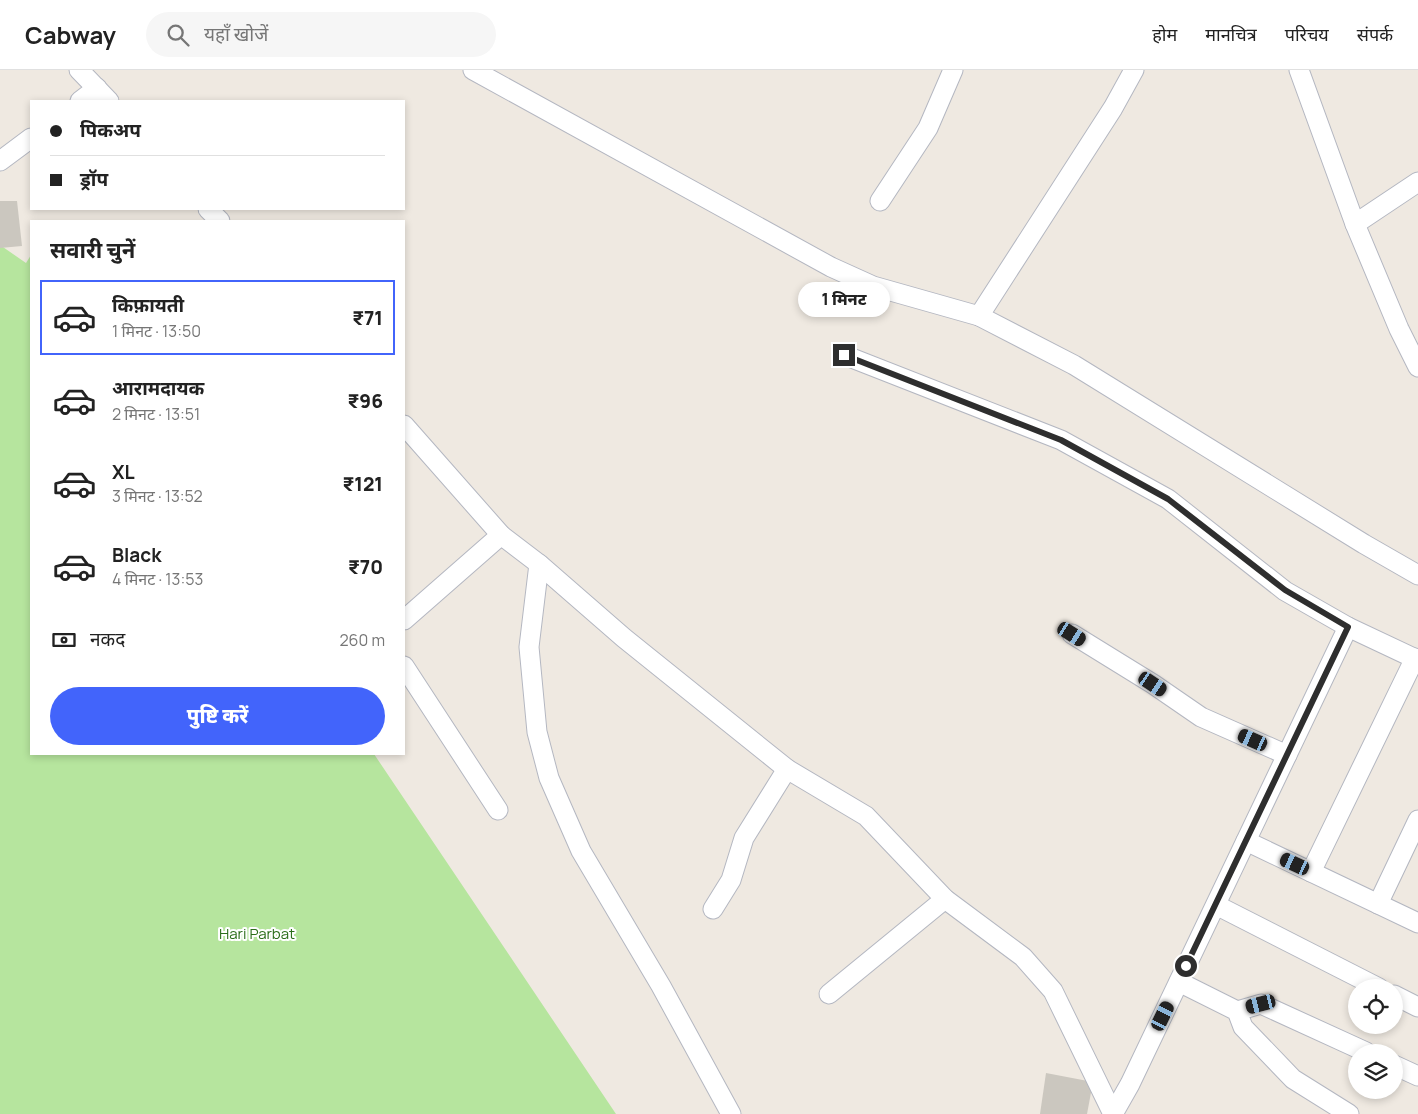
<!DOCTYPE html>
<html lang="hi">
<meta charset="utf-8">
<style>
body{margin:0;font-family:Manrope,"Noto Sans Devanagari",sans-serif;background:#f6f6f6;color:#222;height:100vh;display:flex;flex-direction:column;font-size:19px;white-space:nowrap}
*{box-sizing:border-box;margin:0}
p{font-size:16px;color:#767676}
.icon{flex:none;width:28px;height:28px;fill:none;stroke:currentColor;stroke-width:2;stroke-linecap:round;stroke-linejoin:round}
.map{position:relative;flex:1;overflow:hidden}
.details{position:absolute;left:30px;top:150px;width:375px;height:535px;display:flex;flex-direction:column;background:#fff;border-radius:0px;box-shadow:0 2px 8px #0003}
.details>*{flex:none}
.guide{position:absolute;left:30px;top:30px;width:375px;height:110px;border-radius:0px;box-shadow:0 2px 8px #0003;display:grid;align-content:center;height:110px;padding:0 20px;background:#fff}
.fabs{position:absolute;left:1348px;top:909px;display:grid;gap:10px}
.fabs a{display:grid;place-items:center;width:55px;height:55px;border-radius:50%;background:#fff;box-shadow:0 2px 8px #0003;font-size:25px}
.end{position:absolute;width:22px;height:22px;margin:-11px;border:6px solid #2e2e2e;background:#fff;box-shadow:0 0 0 2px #fff}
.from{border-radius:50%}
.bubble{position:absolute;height:35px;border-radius:18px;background:#fff;box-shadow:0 2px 8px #0003;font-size:16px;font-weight:800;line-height:35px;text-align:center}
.car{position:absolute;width:15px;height:30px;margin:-15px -8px;border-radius:6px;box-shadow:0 0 4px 1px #0007;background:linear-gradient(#222 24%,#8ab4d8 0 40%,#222 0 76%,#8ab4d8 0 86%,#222 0)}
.guide b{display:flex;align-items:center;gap:18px;height:48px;font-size:19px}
.guide b+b{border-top:1px solid #e0e0e0}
.guide i{width:12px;height:12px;background:#222}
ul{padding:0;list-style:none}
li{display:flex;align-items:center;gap:15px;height:75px;margin:0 10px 8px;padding:0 10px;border:2px solid transparent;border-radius:0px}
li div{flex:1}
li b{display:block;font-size:19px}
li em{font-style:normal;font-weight:800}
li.active{border-color:#4264fb}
li>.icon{width:45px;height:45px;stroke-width:1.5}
h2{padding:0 20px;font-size:22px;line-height:60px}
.pay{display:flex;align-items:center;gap:12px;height:55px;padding:0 20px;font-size:19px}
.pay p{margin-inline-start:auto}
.action{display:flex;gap:10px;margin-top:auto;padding:10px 20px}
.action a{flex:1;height:58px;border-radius:30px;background:#4264fb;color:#fff;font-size:20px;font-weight:800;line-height:58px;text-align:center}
header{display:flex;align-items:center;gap:30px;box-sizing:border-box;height:70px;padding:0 25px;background:#fff;border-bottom:1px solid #e0e0e0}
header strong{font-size:24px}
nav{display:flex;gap:28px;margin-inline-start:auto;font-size:18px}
.search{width:350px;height:45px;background:#f6f6f6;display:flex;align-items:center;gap:12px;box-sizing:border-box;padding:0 18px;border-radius:28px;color:#767676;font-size:19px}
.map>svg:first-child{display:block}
</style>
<header>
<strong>Cabway</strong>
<div class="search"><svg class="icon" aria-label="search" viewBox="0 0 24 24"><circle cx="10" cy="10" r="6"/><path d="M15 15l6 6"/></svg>यहाँ खोजें</div>
<nav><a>होम</a><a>मानचित्र</a><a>परिचय</a><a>संपर्क</a></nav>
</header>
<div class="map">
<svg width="1418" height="1044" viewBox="0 0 1418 1044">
<rect width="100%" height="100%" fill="#efe9e1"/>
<polygon fill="#b6e59e" points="0,175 26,193 31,185 31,684 374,684 616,1044 0,1044"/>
<g fill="#cbc7bf">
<polygon points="0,131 17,131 22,176 0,178"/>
<polygon points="1046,1003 1093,1012 1087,1044 1040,1044"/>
</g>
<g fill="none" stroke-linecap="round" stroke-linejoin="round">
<defs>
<g id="street">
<polyline points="79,0 109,31"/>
<polyline points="473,0 831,197 873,216 979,246 1074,295 1364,474 1418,505"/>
<polyline points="1299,0 1355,154 1399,259 1418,297"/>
<polyline points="80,31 97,18"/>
<polyline points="0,91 31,68"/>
<polyline points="880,131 928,58 953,0"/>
<polyline points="208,139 220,151"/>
<polyline points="1355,154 1418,112"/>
<polyline points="979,246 1113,38 1134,0"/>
<polyline points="844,285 1061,370 1168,429 1285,521 1348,557 1418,590"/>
<polyline points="404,355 501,465 539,494 624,568 787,699 866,746 945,829 1023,887 1053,921 1113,1044"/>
<polyline points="539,494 529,577 537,662 549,708 581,781 661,916 731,1044"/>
<polyline points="404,550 501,465"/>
<polyline points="1072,564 1153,614 1201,647 1287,685"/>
<polyline points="404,596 498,740"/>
<polyline points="1246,771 1418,853"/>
<polyline points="1311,802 1415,588"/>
<polyline points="1378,834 1418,750"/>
<polyline points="1216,835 1379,918"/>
<polyline points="713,839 731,810 744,768 787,699"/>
<polyline points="1179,912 1237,941 1243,957 1293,1009 1349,1044"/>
<polyline points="829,924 945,829"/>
<polyline points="1394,925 1418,937"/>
<polyline points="1237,941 1261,934 1366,982"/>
<polyline points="1394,995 1418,1006"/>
<polyline points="1113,1044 1130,1014 1348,557"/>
</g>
</defs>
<use href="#street" stroke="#b4b7c1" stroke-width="21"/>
<use href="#street" stroke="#fff" stroke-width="19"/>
</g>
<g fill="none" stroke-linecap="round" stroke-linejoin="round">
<polyline stroke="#2e2e2e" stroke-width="6" points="844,285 1061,370 1168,429 1285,520 1348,557 1186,896"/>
</g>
<g text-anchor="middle" stroke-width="4" stroke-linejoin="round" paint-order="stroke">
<g font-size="15" fill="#2c6e1b" stroke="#fff">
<text x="257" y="869">Hari Parbat</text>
</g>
</g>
</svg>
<div class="fabs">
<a><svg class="icon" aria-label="locate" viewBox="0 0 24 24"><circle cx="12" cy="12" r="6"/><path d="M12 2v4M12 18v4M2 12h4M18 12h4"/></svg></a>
<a><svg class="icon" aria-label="layers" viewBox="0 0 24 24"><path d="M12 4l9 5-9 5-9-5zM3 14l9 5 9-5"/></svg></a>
</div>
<i class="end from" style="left:1186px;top:896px"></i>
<i class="end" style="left:844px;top:285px"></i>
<div class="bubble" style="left:798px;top:212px;width:92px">1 मिनट</div>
<i class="car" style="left:1072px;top:564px;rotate:122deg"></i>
<i class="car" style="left:1153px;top:614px;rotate:124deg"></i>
<i class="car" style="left:1253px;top:670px;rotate:294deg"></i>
<i class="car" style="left:1295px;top:794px;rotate:295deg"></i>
<i class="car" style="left:1261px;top:934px;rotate:256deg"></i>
<i class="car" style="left:1163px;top:946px;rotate:26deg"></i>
<div class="guide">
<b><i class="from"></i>पिकअप</b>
<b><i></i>ड्रॉप</b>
</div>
<section class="details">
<h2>सवारी चुनें</h2>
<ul>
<li class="active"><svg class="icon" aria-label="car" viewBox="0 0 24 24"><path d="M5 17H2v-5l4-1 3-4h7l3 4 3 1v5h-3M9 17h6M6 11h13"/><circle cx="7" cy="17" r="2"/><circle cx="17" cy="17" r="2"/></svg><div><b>किफ़ायती</b><p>1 मिनट · 13:50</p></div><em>₹71</em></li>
<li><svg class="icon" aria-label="car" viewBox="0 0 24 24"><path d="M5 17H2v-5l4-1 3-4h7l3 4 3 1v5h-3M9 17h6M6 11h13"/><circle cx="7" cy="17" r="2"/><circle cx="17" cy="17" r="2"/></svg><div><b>आरामदायक</b><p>2 मिनट · 13:51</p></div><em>₹96</em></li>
<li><svg class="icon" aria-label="car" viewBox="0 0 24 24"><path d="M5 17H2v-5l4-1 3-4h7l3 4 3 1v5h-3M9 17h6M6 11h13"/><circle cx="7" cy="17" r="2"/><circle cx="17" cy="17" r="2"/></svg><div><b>XL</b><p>3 मिनट · 13:52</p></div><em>₹121</em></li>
<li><svg class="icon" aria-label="car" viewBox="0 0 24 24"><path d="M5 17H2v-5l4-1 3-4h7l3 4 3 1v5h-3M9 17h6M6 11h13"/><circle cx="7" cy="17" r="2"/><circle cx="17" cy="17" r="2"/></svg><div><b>Black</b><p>4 मिनट · 13:53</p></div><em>₹70</em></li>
</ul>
<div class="pay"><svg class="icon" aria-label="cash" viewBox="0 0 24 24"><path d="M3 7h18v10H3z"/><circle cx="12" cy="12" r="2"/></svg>नकद<p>260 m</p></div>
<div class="action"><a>पुष्टि करें</a></div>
</section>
</div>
